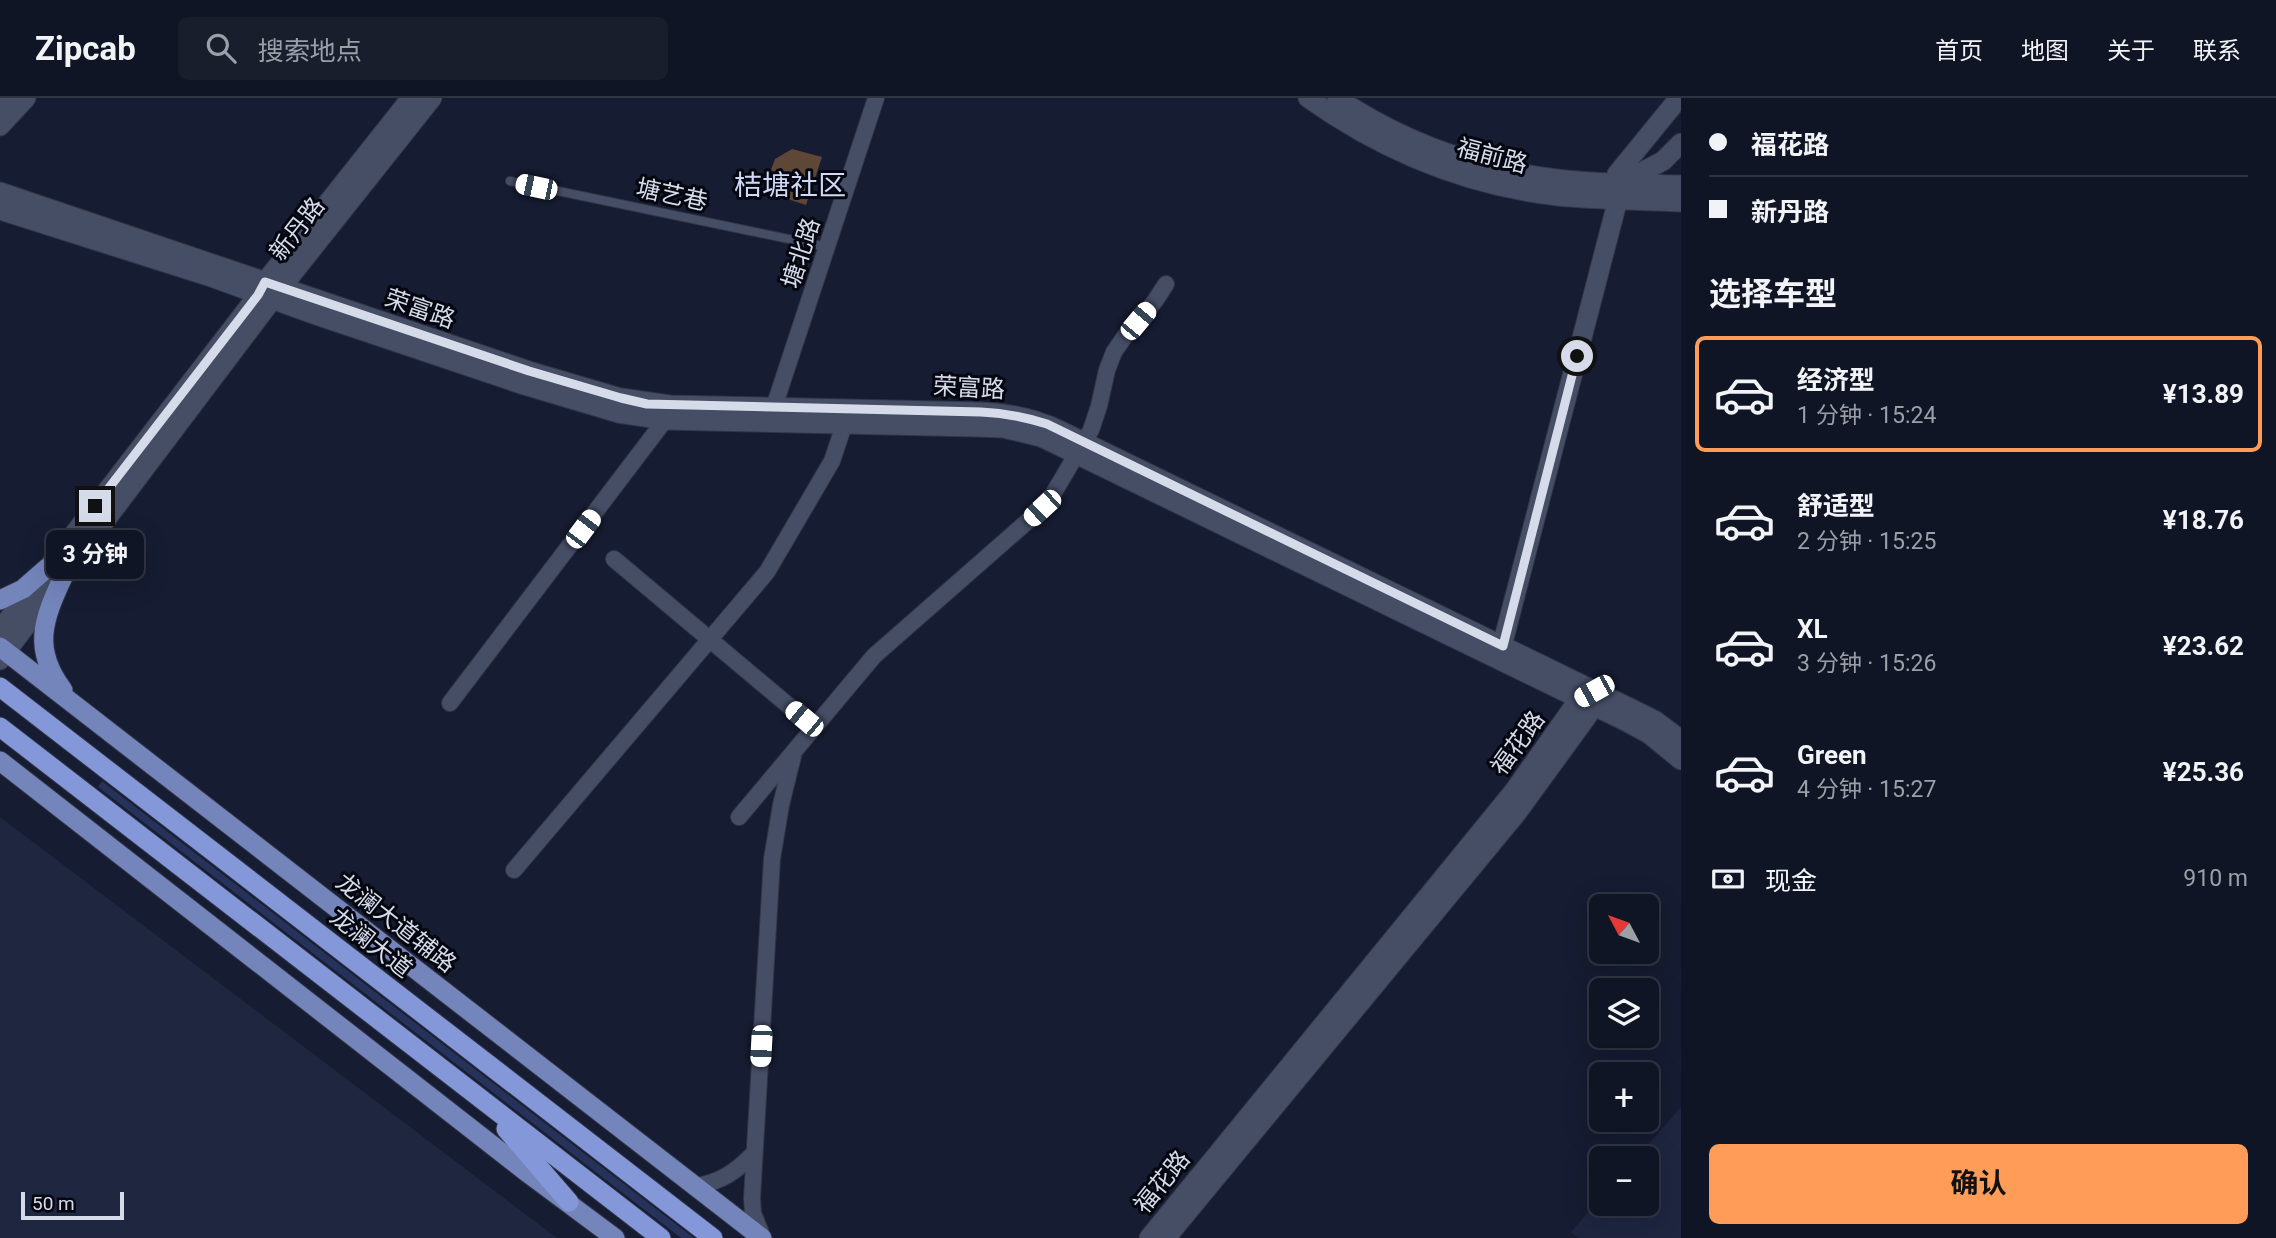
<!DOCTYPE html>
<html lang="zh">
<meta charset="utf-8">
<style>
body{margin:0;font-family:Roboto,"Noto Sans SC",sans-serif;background:#191e2d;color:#f1f3f6;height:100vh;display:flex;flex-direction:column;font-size:26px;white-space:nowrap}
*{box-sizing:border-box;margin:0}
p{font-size:23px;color:#9c9fa7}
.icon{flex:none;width:38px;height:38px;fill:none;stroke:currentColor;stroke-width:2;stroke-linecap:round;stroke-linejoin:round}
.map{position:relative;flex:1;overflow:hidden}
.panel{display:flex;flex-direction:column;background:#101525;width:595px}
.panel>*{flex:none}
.banner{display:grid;align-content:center;height:154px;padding:0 28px;background:#101525}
.needle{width:46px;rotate:311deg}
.tools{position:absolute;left:1589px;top:796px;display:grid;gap:14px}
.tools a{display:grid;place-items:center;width:70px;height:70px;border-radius:10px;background:#101525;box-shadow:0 7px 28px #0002,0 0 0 2px #303442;font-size:35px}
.scale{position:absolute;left:21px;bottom:18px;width:103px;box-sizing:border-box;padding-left:7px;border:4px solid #d6dbea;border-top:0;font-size:19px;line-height:24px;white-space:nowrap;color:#d6dbea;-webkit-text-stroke:5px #050710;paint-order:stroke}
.end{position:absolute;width:32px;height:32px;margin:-16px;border:9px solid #d6dbea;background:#111;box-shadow:0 0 0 4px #111}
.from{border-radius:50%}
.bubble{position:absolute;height:49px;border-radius:10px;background:#101525;box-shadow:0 7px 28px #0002,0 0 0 2px #303442;font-size:23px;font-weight:700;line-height:49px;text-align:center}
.car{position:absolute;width:21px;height:42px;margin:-21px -10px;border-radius:9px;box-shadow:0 0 5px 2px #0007;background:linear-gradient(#fff 24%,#345 0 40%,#fff 0 76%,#345 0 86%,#fff 0)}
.banner b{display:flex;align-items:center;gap:24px;height:66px;font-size:26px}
.banner b+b{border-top:2px solid #303442}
.banner i{width:18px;height:18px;background:#f1f3f6}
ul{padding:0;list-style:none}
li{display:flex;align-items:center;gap:21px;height:116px;margin:0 14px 10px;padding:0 14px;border:4px solid transparent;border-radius:10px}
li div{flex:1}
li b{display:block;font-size:26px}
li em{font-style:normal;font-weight:700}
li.on{border-color:#fe9c58}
li>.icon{width:63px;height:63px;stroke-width:1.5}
h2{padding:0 28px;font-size:32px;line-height:84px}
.pay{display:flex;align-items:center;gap:18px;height:77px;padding:0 28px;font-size:26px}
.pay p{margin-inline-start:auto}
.button{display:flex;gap:14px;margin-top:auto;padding:14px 28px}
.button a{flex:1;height:80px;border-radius:10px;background:#fe9c58;color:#111;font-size:28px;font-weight:700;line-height:80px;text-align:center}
header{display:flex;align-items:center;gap:42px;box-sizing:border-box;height:98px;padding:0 35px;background:#101525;border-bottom:2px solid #303442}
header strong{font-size:33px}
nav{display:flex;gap:38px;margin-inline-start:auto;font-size:24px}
.search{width:490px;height:63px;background:#191e2d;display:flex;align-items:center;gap:18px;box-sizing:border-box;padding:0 24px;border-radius:10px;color:#9c9fa7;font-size:26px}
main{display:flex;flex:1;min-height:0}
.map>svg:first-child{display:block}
</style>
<header>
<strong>Zipcab</strong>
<div class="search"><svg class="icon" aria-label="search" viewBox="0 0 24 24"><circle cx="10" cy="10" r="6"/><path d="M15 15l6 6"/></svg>搜索地点</div>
<nav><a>首页</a><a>地图</a><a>关于</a><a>联系</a></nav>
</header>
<main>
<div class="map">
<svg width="1681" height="1140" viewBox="0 0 1681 1140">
<rect width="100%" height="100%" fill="#161c31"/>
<g fill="#1e2640">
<polygon points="0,719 557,1140 0,1140"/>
<polygon points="1681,1009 1681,1140 1579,1140 1571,1134 1601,1100 1601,1106 1647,1106 1647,1060 1636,1060"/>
</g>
<polygon fill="#27325a" points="102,683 694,1140 681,1140 98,689"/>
<polygon fill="#5f4737" points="792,51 822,59 806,107 763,93 775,61"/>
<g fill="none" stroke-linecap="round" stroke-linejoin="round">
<defs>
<polyline id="service" points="510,83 827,149"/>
<g id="minor">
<polyline points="771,318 876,0"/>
<polyline points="614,461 814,629"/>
<polyline points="450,605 665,322"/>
<polyline points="739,719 874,558 1029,422 1053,396 1091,332 1099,308 1107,272 1114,254 1125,238 1155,203 1166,186"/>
<polyline points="514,772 767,474 832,363 842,333 843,325"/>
<path d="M695 1088C720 1085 737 1073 754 1055"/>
<polyline points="763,1140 753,1115 752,1100 772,761 781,707 793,658"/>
</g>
<g id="tertiary">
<polyline points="0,6 5,0"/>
<polyline points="0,28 26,0"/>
<path d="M0 94 529 273 621 300 670 307 981 314C1009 315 1034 320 1059 332L1632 611 1656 623 1681 642"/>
<polyline points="1617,100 1614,85 1617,76 1679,0"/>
<polyline points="0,112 211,179 313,216 524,287 618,315 665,322 976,329 1003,330 1041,339 1625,623 1649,636 1681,662"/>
<polyline points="1502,548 1618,101 1640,75 1663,63 1681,45"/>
<polyline points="1149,1140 1514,693 1579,601 1590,595"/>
<polyline points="1166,1140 1516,716 1586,620 1594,608 1594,595"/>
</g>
<g id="secondary">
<path d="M1308 0C1383 53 1467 88 1558 98 1599 102 1640 102 1681 104"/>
<path d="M1337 0C1403 44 1478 71 1557 81 1598 86 1640 86 1681 87"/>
<polyline points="0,532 258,197 265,184 411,0"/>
<polyline points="0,562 281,190 432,0"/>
</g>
<g id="primary">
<path d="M63 479C43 522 32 551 63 592"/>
<polyline points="0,502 23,491 47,470"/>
<polyline points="0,549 762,1140"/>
<polyline points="0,663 529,1076 615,1140"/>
</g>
<g id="trunk">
<polyline points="0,589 713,1140"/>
<polyline points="0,629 661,1140"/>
<polyline points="506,1031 569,1104"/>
</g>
</defs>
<use href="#service" stroke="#313546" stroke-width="10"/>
<use href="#minor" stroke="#313546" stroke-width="18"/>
<use href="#tertiary" stroke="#313546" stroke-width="21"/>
<use href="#secondary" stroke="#313546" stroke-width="21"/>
<use href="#primary" stroke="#313546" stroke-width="21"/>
<use href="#trunk" stroke="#313546" stroke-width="21"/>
<use href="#service" stroke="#464e66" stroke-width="8"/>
<use href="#minor" stroke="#464e66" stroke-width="16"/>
<use href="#tertiary" stroke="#464e66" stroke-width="19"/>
<use href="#secondary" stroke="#464e66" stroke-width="19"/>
<use href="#primary" stroke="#7485bc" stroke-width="19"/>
<use href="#trunk" stroke="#8497d8" stroke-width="19"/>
</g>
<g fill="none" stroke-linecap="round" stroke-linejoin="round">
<path stroke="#d6dbea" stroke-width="9" d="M95 408 258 197 265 184 529 273 621 300 647 306 981 314C1004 315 1025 319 1047 326L1503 548 1577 258"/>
</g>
<g text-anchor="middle" stroke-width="6" stroke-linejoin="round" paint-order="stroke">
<g font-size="24" fill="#d6dbea" stroke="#050710">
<text transform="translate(1492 58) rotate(15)" y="8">福前路</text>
<text transform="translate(672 97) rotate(12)" y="8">塘艺巷</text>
<text transform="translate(297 131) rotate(-52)" y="8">新丹路</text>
<text transform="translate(801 155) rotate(-72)" y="8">塘北路</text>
<text transform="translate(420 211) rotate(19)" y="8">荣富路</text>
<text transform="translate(969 290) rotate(3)" y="8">荣富路</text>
<text transform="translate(1518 645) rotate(-54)" y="8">福花路</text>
<text transform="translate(396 825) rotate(38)" y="8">龙澜大道辅路</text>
<text transform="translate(371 845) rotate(38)" y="8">龙澜大道</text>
<text transform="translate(1162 1084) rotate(-51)" y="8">福花路</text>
</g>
<g font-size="28" fill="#cfd8f6" stroke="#050710">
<text x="790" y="97">桔塘社区</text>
</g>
</g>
</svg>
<div class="tools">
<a><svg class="needle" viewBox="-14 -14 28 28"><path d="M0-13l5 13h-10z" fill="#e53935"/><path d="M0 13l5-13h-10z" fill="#9c9fa7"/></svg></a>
<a><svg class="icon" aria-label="layers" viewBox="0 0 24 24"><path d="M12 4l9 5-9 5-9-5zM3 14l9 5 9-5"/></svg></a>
<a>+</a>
<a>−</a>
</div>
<div class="scale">50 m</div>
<i class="end from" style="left:1577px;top:258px"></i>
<i class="end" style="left:95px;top:408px"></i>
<div class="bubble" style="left:46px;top:432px;width:98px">3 分钟</div>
<i class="car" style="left:536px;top:89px;rotate:282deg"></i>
<i class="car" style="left:1138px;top:223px;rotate:40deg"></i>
<i class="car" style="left:1042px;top:410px;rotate:227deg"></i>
<i class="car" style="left:583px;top:431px;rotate:37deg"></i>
<i class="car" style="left:1594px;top:593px;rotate:241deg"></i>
<i class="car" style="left:804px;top:621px;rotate:310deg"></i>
<i class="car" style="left:761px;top:948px;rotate:183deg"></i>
</div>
<section class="panel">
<div class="banner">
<b><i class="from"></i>福花路</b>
<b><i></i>新丹路</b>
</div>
<h2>选择车型</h2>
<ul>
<li class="on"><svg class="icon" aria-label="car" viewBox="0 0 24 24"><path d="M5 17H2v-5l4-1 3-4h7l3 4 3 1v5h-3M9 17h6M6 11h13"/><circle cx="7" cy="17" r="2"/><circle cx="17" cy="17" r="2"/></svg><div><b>经济型</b><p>1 分钟 · 15:24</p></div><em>¥13.89</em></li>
<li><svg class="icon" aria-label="car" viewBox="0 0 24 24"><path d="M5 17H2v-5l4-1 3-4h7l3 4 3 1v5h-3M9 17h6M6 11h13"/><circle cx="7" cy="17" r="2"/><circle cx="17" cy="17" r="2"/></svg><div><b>舒适型</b><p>2 分钟 · 15:25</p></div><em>¥18.76</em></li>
<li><svg class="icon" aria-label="car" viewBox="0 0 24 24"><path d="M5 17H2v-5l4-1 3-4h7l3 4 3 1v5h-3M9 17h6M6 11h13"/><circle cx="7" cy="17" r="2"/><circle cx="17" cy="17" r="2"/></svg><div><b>XL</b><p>3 分钟 · 15:26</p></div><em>¥23.62</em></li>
<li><svg class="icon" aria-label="car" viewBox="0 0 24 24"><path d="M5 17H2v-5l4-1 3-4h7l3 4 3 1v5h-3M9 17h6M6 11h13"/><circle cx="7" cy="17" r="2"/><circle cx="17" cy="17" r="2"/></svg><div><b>Green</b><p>4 分钟 · 15:27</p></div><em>¥25.36</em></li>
</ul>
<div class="pay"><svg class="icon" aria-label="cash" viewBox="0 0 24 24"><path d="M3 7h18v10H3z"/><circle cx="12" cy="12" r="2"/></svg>现金<p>910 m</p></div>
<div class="button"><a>确认</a></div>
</section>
</main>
